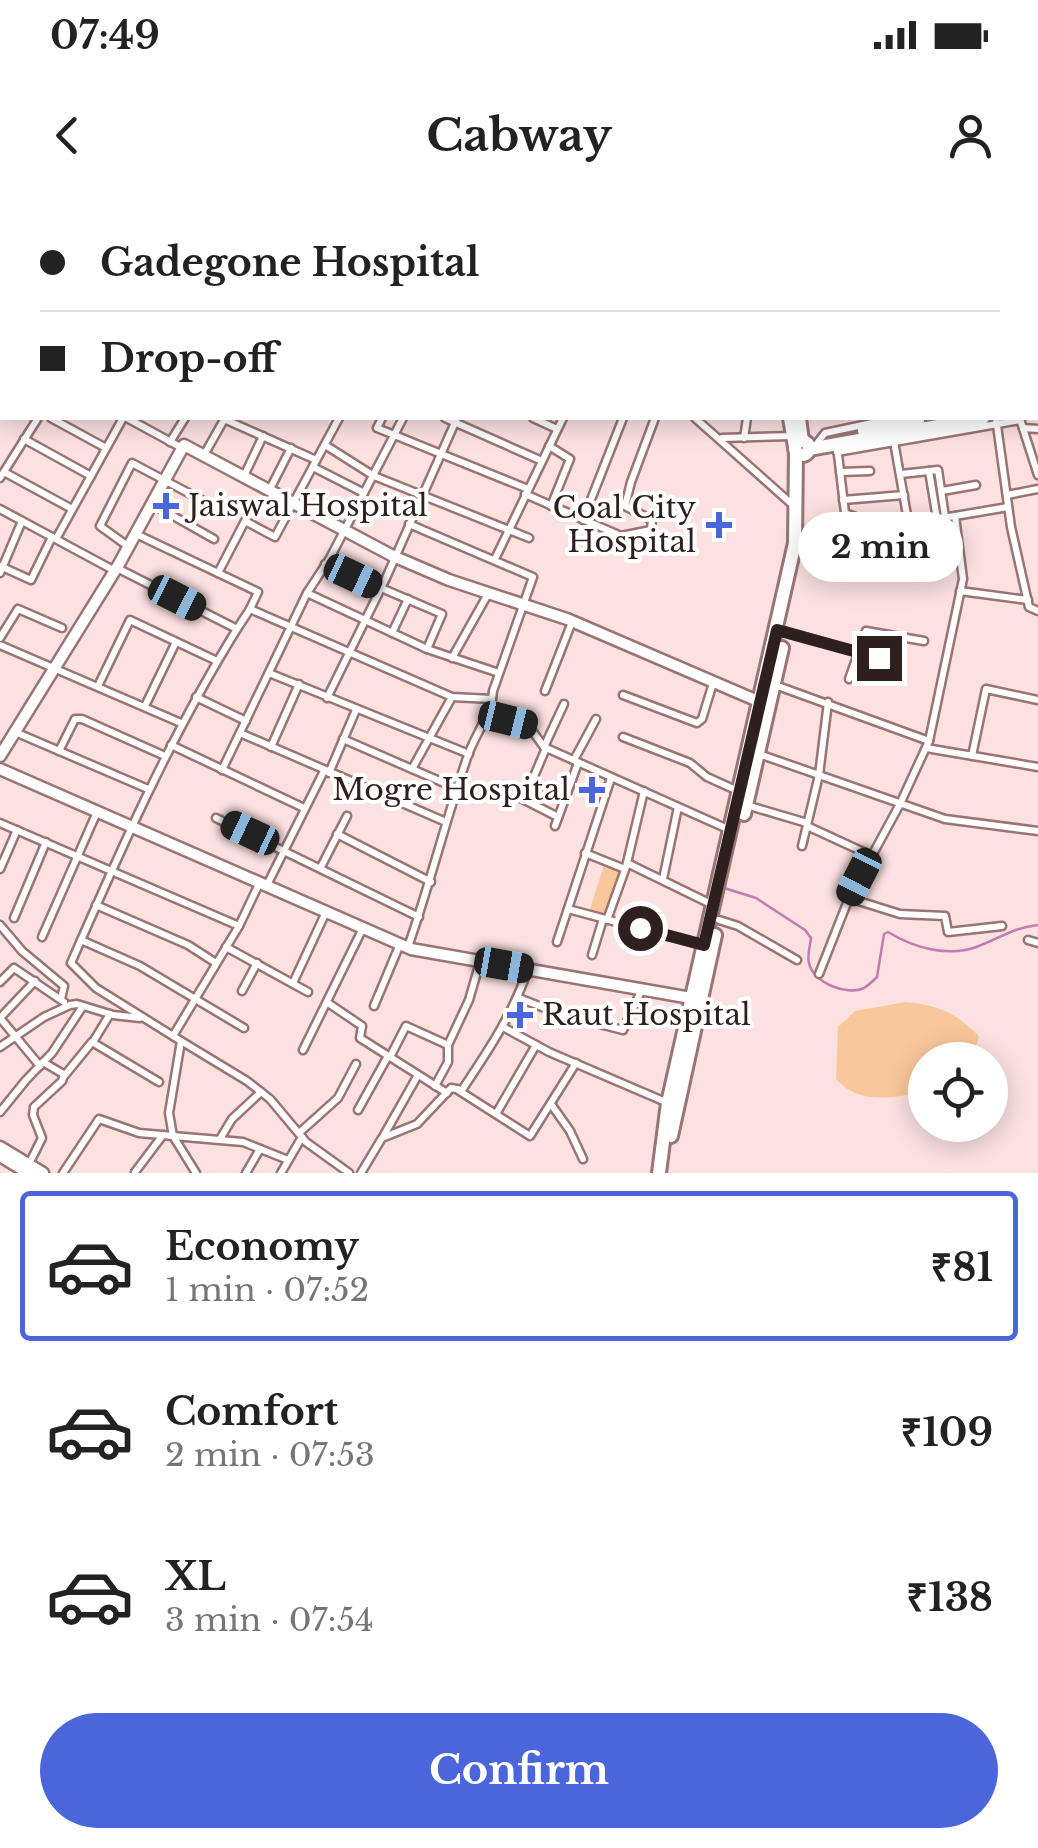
<!DOCTYPE html>
<meta charset="utf-8">
<style>
body{margin:0;font-family:"Libre Baskerville",serif;background:#f6f6f6;color:#222;height:100vh;display:flex;flex-direction:column;font-size:38px;white-space:nowrap}
*{box-sizing:border-box;margin:0}
p{font-size:32px;color:#767676}
.icon{flex:none;width:55px;height:55px;fill:none;stroke:currentColor;stroke-width:2;stroke-linecap:round;stroke-linejoin:round}
.map{position:relative;height:973px;overflow:hidden}
.sheet{display:flex;flex-direction:column;background:#fff;flex:1}
.sheet>*{flex:none}
.top-card{position:absolute;left:0px;top:0px;width:1040px;height:220px;box-shadow:0 5px 25px #0003;display:grid;align-content:center;height:220px;padding:0 40px;background:#fff}
.fabs{position:absolute;left:908px;top:842px;display:grid;gap:20px}
.fabs a{display:grid;place-items:center;width:100px;height:100px;border-radius:50%;background:#fff;box-shadow:0 5px 25px #0003;font-size:50px}
.end{position:absolute;width:45px;height:45px;margin:-22px;border:12px solid #2f2020;background:#fff;box-shadow:0 0 0 5px #fff}
.from{border-radius:50%}
.bubble{position:absolute;height:70px;border-radius:35px;background:#fff;box-shadow:0 5px 25px #0003;font-size:32px;font-weight:700;line-height:70px;text-align:center}
.car{position:absolute;width:30px;height:60px;margin:-30px -15px;border-radius:12px;box-shadow:0 0 8px 2px #0007;background:linear-gradient(#222 24%,#8ab4d8 0 40%,#222 0 76%,#8ab4d8 0 86%,#222 0)}
.top-card b{display:flex;align-items:center;gap:35px;height:95px;font-size:38px}
.top-card b+b{border-top:2px solid #e0e0e0}
.top-card i{width:25px;height:25px;background:#222}
ul{padding:18px 0 0;list-style:none}
li{display:flex;align-items:center;gap:30px;height:150px;margin:0 20px 15px;padding:0 20px;border:5px solid transparent;border-radius:10px}
li div{flex:1}
li b{display:block;font-size:38px}
li em{font-style:normal;font-weight:700}
li.active{border-color:#4b65da}
li>.icon{width:90px;height:90px;stroke-width:1.5}
.cta{display:flex;gap:20px;margin-top:auto;padding:20px 40px}
.cta a{flex:1;height:115px;border-radius:60px;background:#4b65da;color:#fff;font-size:40px;font-weight:700;line-height:115px;text-align:center}
.status{display:flex;justify-content:space-between;align-items:center;height:70px;padding:0 50px;background:#fff;direction:ltr}
.status svg{height:28px;fill:currentColor}
header{display:flex;justify-content:space-between;align-items:center;height:130px;padding:0 40px;background:#fff;font-size:45px;font-weight:700}
.map>svg:first-child{display:block}
</style>
<div class="status"><b>07:49</b><svg viewBox="0 0 49 12"><path d="M0 12V9h3v3zM5 12V6h3v6zM10 12V3h3v9zM15 12V0h3v12zM26 1h20v11H26zM47 4h2v5h-2z"/></svg></div>
<header><svg class="icon" aria-label="back" viewBox="0 0 24 24"><path d="M15 5l-7 7 7 7"/></svg>Cabway<svg class="icon" aria-label="person" viewBox="0 0 24 24"><circle cx="12" cy="8" r="4"/><path d="M4 21q1-7 8-7t8 7"/></svg></header>
<div class="map">
<svg width="1038" height="973" viewBox="0 0 1038 973">
<rect width="100%" height="100%" fill="#fbe1e0"/>
<g fill="#f9c79c">
<polygon points="604,665 620,671 604,717 589,712"/>
<path d="M906 802C941 806 954 812 979 836L972 860H925V892C891 897 861 906 836 879L838 827 855 811Z"/>
</g>
<g fill="none" stroke-linecap="round" stroke-linejoin="round">
<path stroke="#c27cb2" stroke-width="2.5" d="M724 688 756 698 805 730 811 738C810 746 807 756 809 763 813 783 847 796 864 788 869 785 873 781 877 777L884 734 888 732C914 748 949 758 979 746 1000 738 1015 727 1038 725"/>
<defs>
<g id="street">
<polyline points="355,0 359,2"/>
<polyline points="418,0 420,2"/>
<polyline points="466,0 466,2"/>
<polyline points="510,0 510,2"/>
<polyline points="551,0 551,2"/>
<polyline points="617,0 617,2"/>
<polyline points="716,0 717,2"/>
<polyline points="843,0 844,2"/>
<polyline points="886,0 886,2"/>
<polyline points="120,2 122,0"/>
<polyline points="165,2 167,0"/>
<polyline points="210,2 212,0"/>
<polyline points="258,2 260,0"/>
<polyline points="291,2 293,0"/>
<polyline points="334,2 335,0"/>
<polyline points="813,2 833,0"/>
<polyline points="947,2 961,0"/>
<polyline points="0,115 2,117"/>
<polyline points="0,213 2,209"/>
<polyline points="51,218 106,248"/>
<polyline points="127,218 182,248"/>
<polyline points="382,218 377,228 528,289"/>
<polyline points="445,218 542,261"/>
<polyline points="533,218 557,229"/>
<polyline points="695,218 794,306"/>
<polyline points="996,218 1011,327 1029,407 1038,411"/>
<polyline points="224,219 316,260"/>
<polyline points="1020,219 1038,275"/>
<polyline points="1023,228 1038,229"/>
<polyline points="722,238 792,236"/>
<polyline points="744,238 747,218"/>
<polyline points="24,239 91,276"/>
<polyline points="170,242 185,218"/>
<polyline points="818,242 825,233 896,218"/>
<polyline points="325,245 374,276 529,338"/>
<polyline points="549,246 570,259 551,306"/>
<polyline points="837,246 845,313 906,336 910,332 893,236"/>
<polyline points="837,252 1020,220"/>
<polyline points="204,255 225,218"/>
<polyline points="313,267 364,293"/>
<polyline points="929,271 937,319"/>
<polyline points="4,272 72,309"/>
<polyline points="840,272 870,271"/>
<polyline points="901,274 938,270 945,317"/>
<polyline points="244,276 263,236"/>
<polyline points="0,278 38,218"/>
<polyline points="270,289 291,248"/>
<polyline points="942,291 976,285"/>
<polyline points="525,294 621,336 651,330 652,320 625,306 631,282 655,218"/>
<polyline points="1007,295 1038,289"/>
<polyline points="843,300 904,295"/>
<polyline points="152,304 214,339"/>
<polyline points="0,309 115,371"/>
<polyline points="583,320 623,218"/>
<polyline points="908,323 955,316"/>
<polyline points="136,334 258,392 250,409"/>
<polyline points="56,339 123,218"/>
<polyline points="129,347 100,326 132,263 213,306"/>
<polyline points="495,359 563,218"/>
<polyline points="325,364 442,414 427,449"/>
<polyline points="0,366 31,380 52,337"/>
<polyline points="117,368 237,429 250,409 452,497 492,499"/>
<polyline points="0,373 22,321"/>
<polyline points="218,373 245,321 275,337 339,218"/>
<polyline points="960,391 1028,400"/>
<polyline points="307,393 427,449 499,473"/>
<polyline points="777,429 900,464"/>
<polyline points="392,433 408,399"/>
<polyline points="0,438 18,409 62,428"/>
<polyline points="0,445 181,523"/>
<polyline points="452,458 488,394"/>
<polyline points="269,473 469,554"/>
<polyline points="849,479 866,431 924,441"/>
<polyline points="775,485 929,541"/>
<polyline points="98,486 130,420 217,461"/>
<polyline points="545,491 572,422"/>
<polyline points="623,495 697,523 702,519 713,483"/>
<polyline points="196,497 246,521"/>
<polyline points="327,498 386,378 457,218"/>
<polyline points="145,506 176,442"/>
<polyline points="488,514 528,525 544,547 730,630"/>
<polyline points="15,532 148,589"/>
<polyline points="240,533 446,622"/>
<polyline points="623,537 690,563 707,577 738,591"/>
<polyline points="343,539 458,589"/>
<polyline points="171,545 304,608"/>
<polyline points="271,547 299,484"/>
<polyline points="544,547 564,504"/>
<polyline points="926,548 1038,567"/>
<polyline points="59,551 75,519 82,519 165,556"/>
<polyline points="756,553 945,619 1038,631"/>
<polyline points="972,556 986,489 1038,500"/>
<polyline points="574,560 596,519"/>
<polyline points="412,569 452,497"/>
<polyline points="222,570 307,393 330,358 403,218"/>
<polyline points="329,573 356,510"/>
<polyline points="532,581 566,596"/>
<polyline points="507,591 558,617"/>
<polyline points="524,600 546,548"/>
<polyline points="746,605 807,623"/>
<polyline points="216,618 419,717"/>
<polyline points="0,623 239,726"/>
<polyline points="555,626 578,563"/>
<polyline points="807,626 870,655"/>
<polyline points="337,634 431,682"/>
<polyline points="802,646 819,575 828,502"/>
<polyline points="585,653 625,669"/>
<polyline points="627,663 711,704"/>
<polyline points="321,667 347,616"/>
<polyline points="0,669 17,630"/>
<polyline points="663,679 678,607"/>
<polyline points="267,685 324,571"/>
<polyline points="96,705 188,745 216,763"/>
<polyline points="568,709 702,745"/>
<polyline points="14,718 46,642"/>
<polyline points="607,720 626,667 644,591"/>
<polyline points="719,720 738,726 797,760"/>
<polyline points="0,725 22,751 64,786 61,799"/>
<polyline points="1002,726 948,732 945,716 900,714 849,698 900,604 929,541 963,379 955,316 1008,307"/>
<polyline points="42,737 97,612"/>
<polyline points="81,740 140,766 244,828"/>
<polyline points="1028,740 1038,743"/>
<polyline points="557,742 611,578"/>
<polyline points="226,747 308,792"/>
<path d="M408 747C430 684 446 619 468 555 476 533 491 515 493 491L533 377 409 324"/>
<polyline points="592,755 603,719"/>
<polyline points="819,774 849,698"/>
<polyline points="0,782 14,768 64,802"/>
<polyline points="293,783 326,712"/>
<polyline points="242,791 257,763"/>
<polyline points="519,798 557,813 623,830 642,789"/>
<polyline points="328,803 362,826 360,838 447,893"/>
<polyline points="374,806 400,744"/>
<polyline points="0,818 40,866"/>
<polyline points="0,818 35,781"/>
<polyline points="503,827 549,852 668,903"/>
<path d="M173 836 96 788 71 763C121 649 171 535 237 429"/>
<polyline points="181,841 247,881 270,899 306,942 349,973"/>
<polyline points="93,842 110,814"/>
<polyline points="0,847 44,817 70,805 77,804 113,815 140,818"/>
<polyline points="303,850 363,728"/>
<polyline points="390,857 406,826 448,845"/>
<polyline points="43,862 65,875 92,842 159,882"/>
<polyline points="435,886 448,862 448,845 469,800 480,762"/>
<polyline points="458,890 530,936 576,863"/>
<polyline points="551,904 570,931 583,959"/>
<polyline points="358,910 388,856"/>
<polyline points="0,912 26,880 52,853 83,806"/>
<polyline points="496,914 536,845"/>
<polyline points="299,933 338,898 356,864"/>
<polyline points="384,935 418,875"/>
<polyline points="173,936 243,942 288,960"/>
<polyline points="173,936 196,973"/>
<polyline points="220,939 232,919 261,892"/>
<polyline points="29,964 42,938 33,915 34,907 62,881 64,875"/>
<polyline points="135,972 163,935"/>
<polyline points="63,973 99,919 139,933 173,936 169,913 181,841 173,836 239,726 259,684"/>
<polyline points="246,973 260,949"/>
<polyline points="281,973 302,937"/>
<path d="M361 973 382 938 417 924 451 888 462 890C488 851 513 814 528 769"/>
</g>
<g id="secondary">
<polyline points="82,2 83,0"/>
<polyline points="0,157 2,154"/>
<polyline points="0,556 119,364 184,245 393,356 449,380 567,419 765,504"/>
<polyline points="0,569 411,749 691,798"/>
</g>
<g id="primary">
<polyline points="0,947 43,973"/>
<polyline points="0,956 28,973"/>
</g>
<g id="highway">
<polyline points="772,0 773,2"/>
<polyline points="785,0 785,2"/>
<polyline points="790,218 795,247"/>
<polyline points="799,218 802,241"/>
<polyline points="864,231 918,221"/>
<circle cx="802" cy="248" r="7"/>
<polyline points="809,249 983,218"/>
<polyline points="744,614 782,448"/>
<polyline points="671,936 715,735"/>
<polyline points="659,973 668,903 795,343 796,252"/>
</g>
</defs>
<use href="#street" stroke="#9a7474" stroke-width="11"/>
<use href="#secondary" stroke="#9a7474" stroke-width="15"/>
<use href="#primary" stroke="#9a7474" stroke-width="15"/>
<use href="#highway" stroke="#9a7474" stroke-width="18"/>
<use href="#street" stroke="#fff" stroke-width="6"/>
<use href="#secondary" stroke="#fff" stroke-width="10"/>
<use href="#primary" stroke="#fff" stroke-width="10"/>
<use href="#highway" stroke="#fff" stroke-width="12"/>
</g>
<g fill="none" stroke-linecap="round" stroke-linejoin="round">
<polyline stroke="#2f2020" stroke-width="12" points="640,728 704,745 777,430 879,458"/>
</g>
<g fill="#4b65da" stroke="#fff" stroke-width="4">
<path d="M161 291h10v10h10v10h-10v10h-10v-10h-10v-10h10z"/>
<path d="M714 310h10v10h10v10h-10v10h-10v-10h-10v-10h10z"/>
<path d="M587 575h10v10h10v10h-10v10h-10v-10h-10v-10h10z"/>
<path d="M515 800h10v10h10v10h-10v10h-10v-10h-10v-10h10z"/>
</g>
<g text-anchor="middle" stroke-width="8" stroke-linejoin="round" paint-order="stroke">
<g font-size="30" fill="#2f2020" stroke="#fff" text-anchor="start">
<text x="188" y="316">Jaiswal Hospital</text>
<text x="696" y="318" text-anchor="end">Coal City<tspan x="696" dy="34">Hospital</tspan></text>
<text x="570" y="600" text-anchor="end">Mogre Hospital</text>
<text x="542" y="825">Raut Hospital</text>
</g>
</g>
</svg>
<div class="fabs">
<a><svg class="icon" aria-label="locate" viewBox="0 0 24 24"><circle cx="12" cy="12" r="6"/><path d="M12 2v4M12 18v4M2 12h4M18 12h4"/></svg></a>
</div>
<i class="end from" style="left:640px;top:728px"></i>
<i class="end" style="left:879px;top:458px"></i>
<div class="bubble" style="left:798px;top:312px;width:165px">2 min</div>
<i class="car" style="left:353px;top:376px;rotate:115deg"></i>
<i class="car" style="left:177px;top:398px;rotate:117deg"></i>
<i class="car" style="left:508px;top:520px;rotate:104deg"></i>
<i class="car" style="left:250px;top:633px;rotate:295deg"></i>
<i class="car" style="left:859px;top:677px;rotate:207deg"></i>
<i class="car" style="left:504px;top:765px;rotate:100deg"></i>
<div class="top-card">
<b><i class="from"></i>Gadegone Hospital</b>
<b><i></i>Drop-off</b>
</div>
</div>
<section class="sheet">
<ul>
<li class="active"><svg class="icon" aria-label="car" viewBox="0 0 24 24"><path d="M5 17H2v-5l4-1 3-4h7l3 4 3 1v5h-3M9 17h6M6 11h13"/><circle cx="7" cy="17" r="2"/><circle cx="17" cy="17" r="2"/></svg><div><b>Economy</b><p>1 min · 07:52</p></div><em>₹81</em></li>
<li><svg class="icon" aria-label="car" viewBox="0 0 24 24"><path d="M5 17H2v-5l4-1 3-4h7l3 4 3 1v5h-3M9 17h6M6 11h13"/><circle cx="7" cy="17" r="2"/><circle cx="17" cy="17" r="2"/></svg><div><b>Comfort</b><p>2 min · 07:53</p></div><em>₹109</em></li>
<li><svg class="icon" aria-label="car" viewBox="0 0 24 24"><path d="M5 17H2v-5l4-1 3-4h7l3 4 3 1v5h-3M9 17h6M6 11h13"/><circle cx="7" cy="17" r="2"/><circle cx="17" cy="17" r="2"/></svg><div><b>XL</b><p>3 min · 07:54</p></div><em>₹138</em></li>
</ul>
<div class="cta"><a>Confirm</a></div>
</section>
